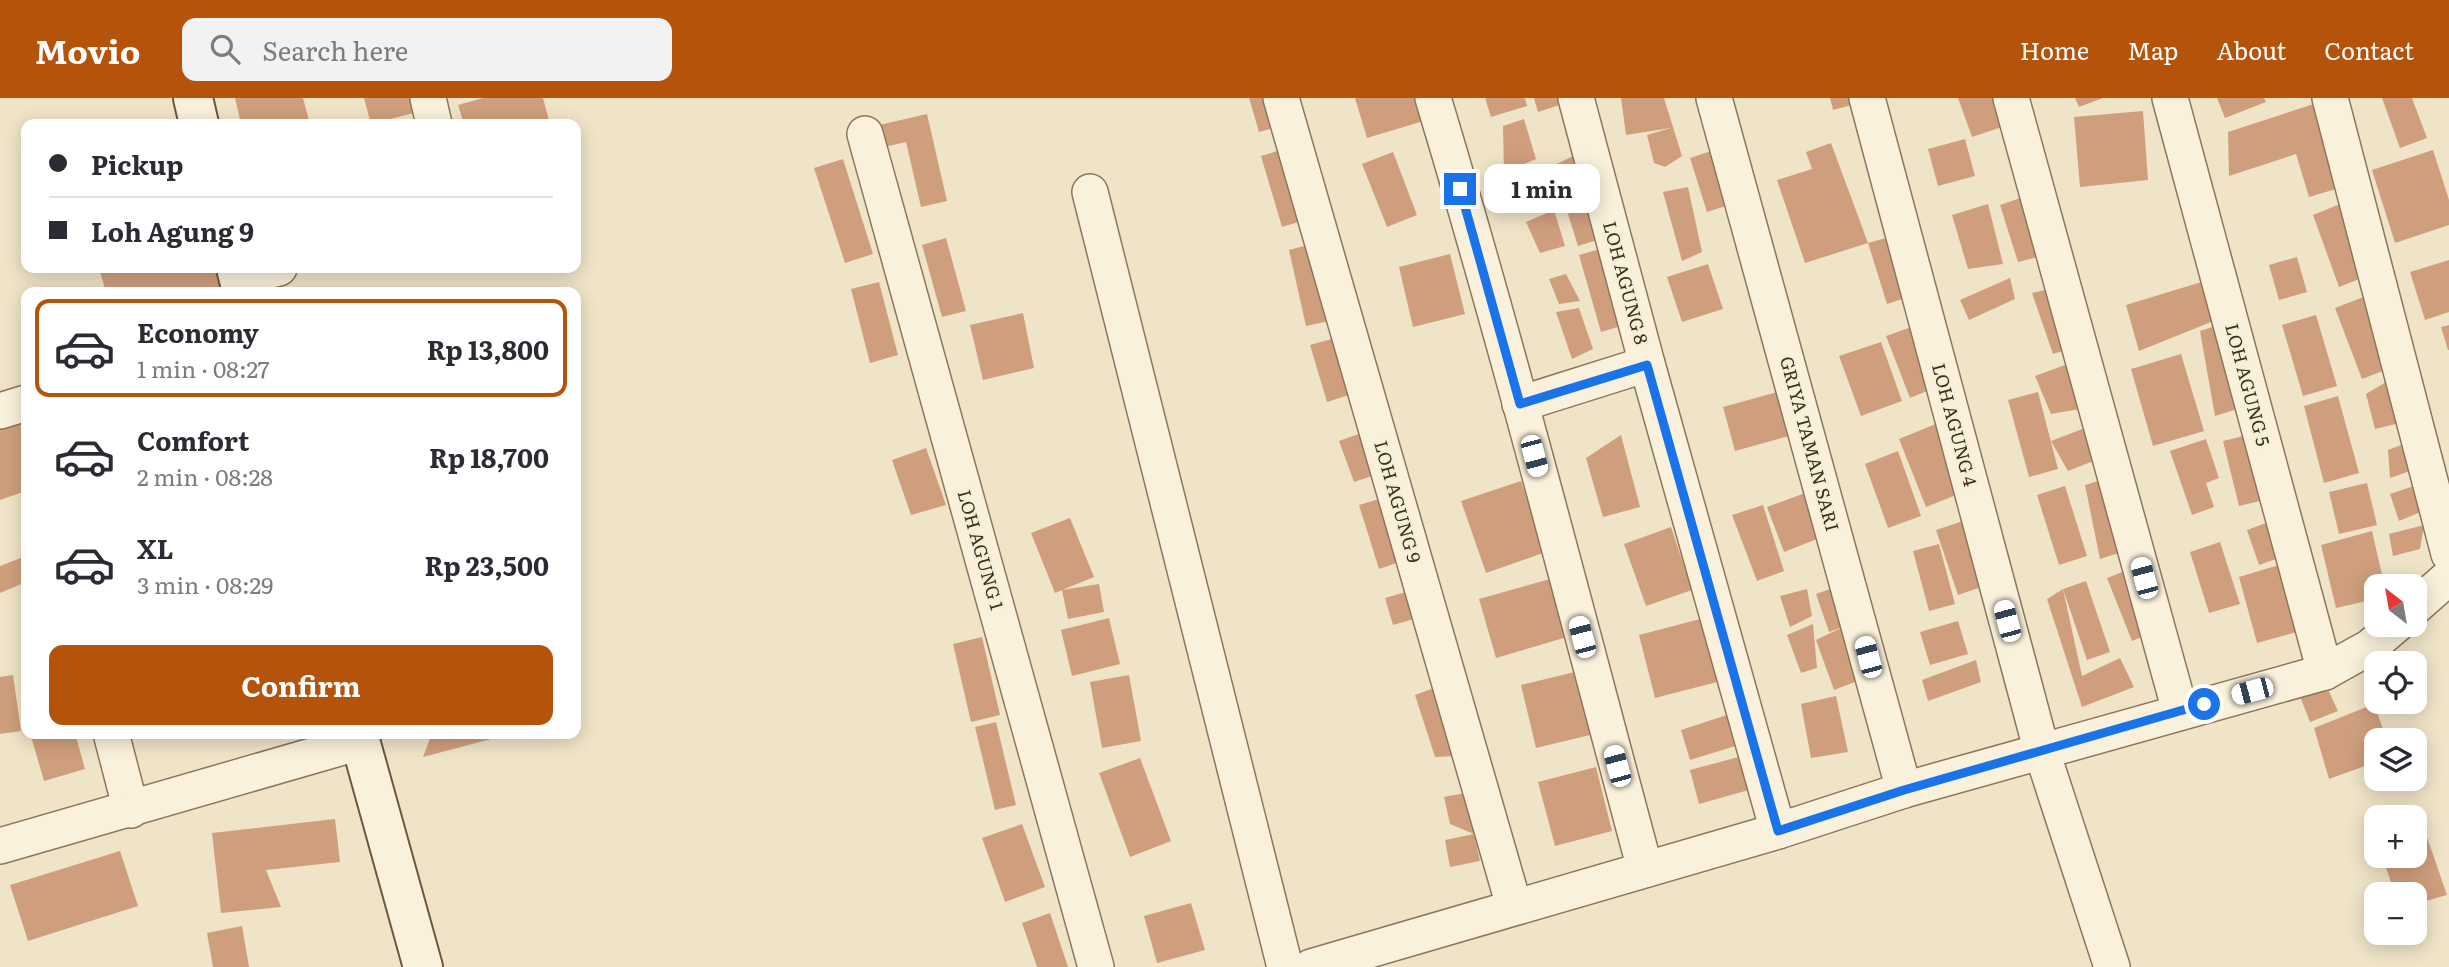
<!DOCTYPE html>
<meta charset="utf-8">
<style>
body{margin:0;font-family:Literata,serif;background:#f2f2f3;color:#2b2b33;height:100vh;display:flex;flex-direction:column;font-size:26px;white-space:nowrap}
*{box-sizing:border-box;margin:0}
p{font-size:23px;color:#7c7c81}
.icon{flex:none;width:38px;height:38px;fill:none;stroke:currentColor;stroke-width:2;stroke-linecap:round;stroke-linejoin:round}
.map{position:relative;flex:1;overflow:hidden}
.drawer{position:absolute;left:21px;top:189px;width:560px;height:452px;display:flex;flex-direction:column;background:#fff;border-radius:14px;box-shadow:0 4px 18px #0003}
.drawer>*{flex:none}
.guide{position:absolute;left:21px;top:21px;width:560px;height:154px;border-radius:14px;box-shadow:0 4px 18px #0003;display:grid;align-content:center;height:154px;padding:0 28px;background:#fff}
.needle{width:46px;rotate:329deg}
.fabs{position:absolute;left:2364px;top:476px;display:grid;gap:14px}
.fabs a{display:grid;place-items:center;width:63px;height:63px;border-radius:14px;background:#fff;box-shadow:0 4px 18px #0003;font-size:35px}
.end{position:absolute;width:32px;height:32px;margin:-16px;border:9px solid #1a73e8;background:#fff;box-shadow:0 0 0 4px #fff}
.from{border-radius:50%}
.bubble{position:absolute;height:49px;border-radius:14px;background:#fff;box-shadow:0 4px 18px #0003;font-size:23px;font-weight:700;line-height:49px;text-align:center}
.car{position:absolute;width:21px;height:42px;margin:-21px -10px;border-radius:9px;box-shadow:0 0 5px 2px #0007;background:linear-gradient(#fff 24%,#345 0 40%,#fff 0 76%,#345 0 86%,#fff 0)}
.guide b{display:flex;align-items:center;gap:24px;height:66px;font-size:26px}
.guide b+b{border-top:2px solid #e1e1e2}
.guide i{width:18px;height:18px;background:#2b2b33}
ul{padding:12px 0 0;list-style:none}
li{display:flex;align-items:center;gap:21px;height:98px;margin:0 14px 10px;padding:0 14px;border:4px solid transparent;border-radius:14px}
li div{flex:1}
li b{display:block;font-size:26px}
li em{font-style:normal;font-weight:700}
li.current{border-color:#b45309}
li>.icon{width:63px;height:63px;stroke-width:1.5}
.primary-button{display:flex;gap:14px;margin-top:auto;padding:14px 28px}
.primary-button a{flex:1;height:80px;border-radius:14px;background:#b45309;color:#fff;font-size:28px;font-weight:700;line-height:80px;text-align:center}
header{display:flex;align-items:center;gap:42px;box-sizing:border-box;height:98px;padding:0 35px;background:#b45309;color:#fff}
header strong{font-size:33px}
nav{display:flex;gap:38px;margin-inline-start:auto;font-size:24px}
.search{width:490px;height:63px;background:#f2f2f3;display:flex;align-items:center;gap:18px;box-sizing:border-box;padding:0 24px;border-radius:14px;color:#7c7c81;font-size:26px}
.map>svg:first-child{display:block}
</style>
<header>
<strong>Movio</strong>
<div class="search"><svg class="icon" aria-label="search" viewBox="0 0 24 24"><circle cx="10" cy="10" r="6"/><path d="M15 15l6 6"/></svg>Search here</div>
<nav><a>Home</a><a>Map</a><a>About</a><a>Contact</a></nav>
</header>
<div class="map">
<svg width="2449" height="869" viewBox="0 0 2449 869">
<rect width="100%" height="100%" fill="#f0e4c8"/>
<g fill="#cf9f7d">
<polygon points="235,0 303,0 310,26 241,26"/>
<polygon points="364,0 411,0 414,15 371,26"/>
<polygon points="483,0 543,0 550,26 464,26 458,7"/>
<polygon points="1249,0 1269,0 1277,29 1259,34"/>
<polygon points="1355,0 1421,0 1427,22 1367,40"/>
<polygon points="1485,0 1525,0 1527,8 1491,19"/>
<polygon points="1534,0 1568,0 1569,4 1538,14"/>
<polygon points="1621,0 1664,0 1682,58 1665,69 1654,65 1647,37 1671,30 1626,37"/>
<polygon points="1830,0 1862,0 1863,4 1833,12"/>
<polygon points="1958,0 2002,0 2011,26 1972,39"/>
<polygon points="2075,0 2103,0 2079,9"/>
<polygon points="2217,0 2264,0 2266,4 2225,20"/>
<polygon points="2382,0 2412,0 2427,40 2400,50"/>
<polygon points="2320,4 2346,88 2309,99 2296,56 2229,78 2228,34"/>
<polygon points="2143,13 2148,82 2080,89 2074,19"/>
<polygon points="927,16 947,103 921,109 906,44 884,49 879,27"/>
<polygon points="1524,21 1536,61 1504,74 1503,28"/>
<polygon points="1965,41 1975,78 1938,88 1928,51"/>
<polygon points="1831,45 1868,145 1805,165 1777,82 1812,71 1806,54"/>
<polygon points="1720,50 1738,104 1707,114 1690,60"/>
<polygon points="1284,51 1305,122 1282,129 1261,58"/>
<polygon points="2433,52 2449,102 2449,127 2395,145 2372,72"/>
<polygon points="1393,54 1417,117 1387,129 1362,66"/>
<polygon points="1575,57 1604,140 1578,148 1553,68"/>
<polygon points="843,61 873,156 845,165 814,70"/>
<polygon points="1545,78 1552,103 1513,115 1505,91"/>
<polygon points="1688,89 1702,154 1682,163 1663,94"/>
<polygon points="2035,95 2051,156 2018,164 2000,107"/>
<polygon points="1988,106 2003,166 1968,171 1952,117"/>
<polygon points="2340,106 2367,178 2339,189 2313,117"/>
<polygon points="1554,112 1565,148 1540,155 1526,124"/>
<polygon points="1900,136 1918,196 1887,206 1868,145"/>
<polygon points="946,140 966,213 942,219 922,147"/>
<polygon points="1311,146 1329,223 1306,228 1289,152"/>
<polygon points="1607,149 1621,228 1601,234 1579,157"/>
<polygon points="1450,156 1465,216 1413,229 1399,169"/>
<polygon points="2297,159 2307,194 2279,202 2269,167"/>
<polygon points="2449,162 2449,214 2425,222 2410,174"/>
<polygon points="1708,166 1723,211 1682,224 1667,179"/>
<polygon points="99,170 216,170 223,194 106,194"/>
<polygon points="1566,176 1580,203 1559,206 1549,181"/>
<polygon points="2010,180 2015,201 1969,222 1960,202"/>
<polygon points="2208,182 2221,220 2139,253 2126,207"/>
<polygon points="879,184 898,257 870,265 851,191"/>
<polygon points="2062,188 2079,248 2053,256 2032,195"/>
<polygon points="2366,198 2393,269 2362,281 2335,210"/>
<polygon points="1579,210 1593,251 1572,261 1556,214"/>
<polygon points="1023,215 1034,270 983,282 970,227"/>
<polygon points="2316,217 2337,288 2303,298 2282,227"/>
<polygon points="2228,224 2250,307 2215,318 2200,233"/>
<polygon points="2449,227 2449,252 2448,252 2441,229"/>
<polygon points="1914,228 1937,289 1910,300 1886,238"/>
<polygon points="1339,239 1355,295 1327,304 1310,247"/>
<polygon points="1881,244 1902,303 1861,318 1839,258"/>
<polygon points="2181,256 2204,333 2153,348 2131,271"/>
<polygon points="2076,263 2086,310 2051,316 2035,278"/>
<polygon points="2386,284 2404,324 2375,331 2366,296"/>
<polygon points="1788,291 1800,335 1735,353 1723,309"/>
<polygon points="2038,294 2058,371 2029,379 2008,302"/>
<polygon points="2338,298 2359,375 2324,385 2304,308"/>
<polygon points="1943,323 1969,392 1926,409 1899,341"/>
<polygon points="21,325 26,344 26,393 0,402 0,332"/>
<polygon points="2098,325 2106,358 2068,373 2051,343"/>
<polygon points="1364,334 1378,376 1354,384 1339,343"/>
<polygon points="2252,336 2268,401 2239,408 2223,343"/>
<polygon points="1621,337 1640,409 1603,419 1586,360"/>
<polygon points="2206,341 2219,380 2206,385 2214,409 2192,417 2170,353"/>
<polygon points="2409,344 2419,370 2390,380 2388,352"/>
<polygon points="926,350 946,407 911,417 892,362"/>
<polygon points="1898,353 1921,418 1888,430 1865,366"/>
<polygon points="2114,378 2131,451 2100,461 2085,387"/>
<polygon points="1521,383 1546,454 1486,475 1461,403"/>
<polygon points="2426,384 2433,409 2399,423 2390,396"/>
<polygon points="2367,385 2377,427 2339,436 2329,394"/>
<polygon points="2065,388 2087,458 2059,467 2037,397"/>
<polygon points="1805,395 1822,439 1784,454 1767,409"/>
<polygon points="1386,399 1405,462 1379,471 1359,407"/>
<polygon points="1763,407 1784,473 1757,483 1732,417"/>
<polygon points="1070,420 1094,479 1055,495 1031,435"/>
<polygon points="1969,421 1990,486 1958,497 1936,432"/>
<polygon points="2274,422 2287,457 2259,467 2247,432"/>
<polygon points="2424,427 2420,451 2393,458 2389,436"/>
<polygon points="1671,429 1692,492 1646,508 1624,446"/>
<polygon points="2372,433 2383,481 2371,484 2375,501 2336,510 2321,447"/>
<polygon points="2220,444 2240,506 2209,515 2190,454"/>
<polygon points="1939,446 1955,506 1929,513 1913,453"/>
<polygon points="26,458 26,484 0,495 0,468"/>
<polygon points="2292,463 2311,530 2257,545 2239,479"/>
<polygon points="2130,471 2154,534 2132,543 2107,480"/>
<polygon points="1550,481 1567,539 1496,560 1479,501"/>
<polygon points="2086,483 2110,554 2087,562 2063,491"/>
<polygon points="1847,485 1868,579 1834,592 1816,542 1843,529 1829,534 1816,496"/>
<polygon points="1099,486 1104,514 1068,521 1062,492"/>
<polygon points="1807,491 1812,518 1790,529 1780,498"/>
<polygon points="2063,491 2082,578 2120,560 2134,589 2082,609 2047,501"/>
<polygon points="1413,492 1421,519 1393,527 1385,500"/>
<polygon points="1109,520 1120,566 1072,578 1061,532"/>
<polygon points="1704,520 1721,583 1655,600 1639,537"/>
<polygon points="1958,523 1968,556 1930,567 1920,534"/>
<polygon points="1813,526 1817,570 1801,575 1787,537"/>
<polygon points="982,539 1000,617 971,624 953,546"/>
<polygon points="1976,562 1981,584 1928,603 1922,582"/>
<polygon points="1579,573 1594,636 1536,650 1521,587"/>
<polygon points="13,577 21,633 0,636 0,579"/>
<polygon points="1129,577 1141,643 1102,650 1090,584"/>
<polygon points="2324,583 2338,613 2310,624 2299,596"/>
<polygon points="1434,590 1457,658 1435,659 1415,597"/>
<polygon points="1836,598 1848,654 1811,660 1801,606"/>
<polygon points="2374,606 2387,642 2376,642 2376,664 2329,681 2314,630"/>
<polygon points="1733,615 1742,646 1690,662 1681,632"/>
<polygon points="996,624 1016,707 995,712 975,629"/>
<polygon points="30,635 75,635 85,671 44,683"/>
<polygon points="432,635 510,635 510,636 423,659"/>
<polygon points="1746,657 1756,690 1699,706 1690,672"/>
<polygon points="1140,660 1171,743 1130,759 1099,675"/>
<polygon points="1596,669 1612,733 1555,748 1538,684"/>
<polygon points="1465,695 1474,736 1450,726 1444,699"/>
<polygon points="335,721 340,764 266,772 281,809 221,815 212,735"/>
<polygon points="2421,722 2447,797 2415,806 2415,796 2395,796 2382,758 2415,758 2415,724"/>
<polygon points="1022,726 1045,789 1005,804 982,740"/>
<polygon points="1474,736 1480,763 1450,769 1445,742"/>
<polygon points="120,753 138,808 28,843 10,787"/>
<polygon points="1191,805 1205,852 1157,865 1144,818"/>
<polygon points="1050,815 1068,869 1037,869 1022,825"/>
<polygon points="242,828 249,869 213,869 207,835"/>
</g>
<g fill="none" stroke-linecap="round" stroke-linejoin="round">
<defs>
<g id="street">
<polyline points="428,0 434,26"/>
<polyline points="1281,0 1514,808"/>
<path d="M1433 0C1510 255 1576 514 1645 771"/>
<polyline points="1576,0 1647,266 1778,733"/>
<polyline points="1714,0 1904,692"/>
<polyline points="1867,0 2042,654 2112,869"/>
<polyline points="2011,0 2180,613"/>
<polyline points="2170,0 2325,574"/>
<polyline points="2330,0 2449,456"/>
<polyline points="865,36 1096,869"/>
<polyline points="1090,94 1285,869"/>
<polyline points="238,180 279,170"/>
<polyline points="1520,306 1647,266"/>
<polyline points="0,313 26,305"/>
<polyline points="2415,509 2449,479"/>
<polyline points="111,635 131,712"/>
<polyline points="0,748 360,644"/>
<polyline points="1311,869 1778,733 1904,692 2325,574 2370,549 2396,527"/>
</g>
<g id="secondary">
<polyline points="193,0 199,26"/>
<polyline points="236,170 242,194"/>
<polyline points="358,635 423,869"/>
</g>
</defs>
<use href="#street" stroke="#8d765c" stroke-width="38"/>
<use href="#secondary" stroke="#6f573f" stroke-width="42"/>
<use href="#street" stroke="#faf1dc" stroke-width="35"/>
<use href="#secondary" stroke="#faf1dc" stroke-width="38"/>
</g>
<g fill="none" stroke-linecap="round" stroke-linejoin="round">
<polyline stroke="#1a73e8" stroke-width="9" points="1460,91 1520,306 1647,267 1778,733 1904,692 2204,606"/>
</g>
<g text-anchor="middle" stroke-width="5" stroke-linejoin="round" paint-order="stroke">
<g font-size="18" fill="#3d2e20" stroke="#f7eed8">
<text transform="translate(1625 185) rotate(75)" y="6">LOH AGUNG 8</text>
<text transform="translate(2247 287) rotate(75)" y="6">LOH AGUNG 5</text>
<text transform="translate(1954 327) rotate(75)" y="6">LOH AGUNG 4</text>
<text transform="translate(1809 346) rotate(75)" y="6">GRIYA TAMAN SARI</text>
<text transform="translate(1397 404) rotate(74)" y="6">LOH AGUNG 9</text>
<text transform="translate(980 452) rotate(74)" y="6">LOH AGUNG 1</text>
</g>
</g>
</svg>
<div class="fabs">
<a><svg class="needle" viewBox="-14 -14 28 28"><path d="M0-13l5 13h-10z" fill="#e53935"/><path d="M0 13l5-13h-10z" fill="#7c7c81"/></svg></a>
<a><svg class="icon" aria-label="locate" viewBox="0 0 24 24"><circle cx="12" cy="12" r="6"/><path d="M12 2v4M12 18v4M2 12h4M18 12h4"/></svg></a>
<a><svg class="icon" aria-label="layers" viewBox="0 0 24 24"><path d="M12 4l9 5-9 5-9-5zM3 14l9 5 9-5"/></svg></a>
<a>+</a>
<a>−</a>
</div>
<i class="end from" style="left:2204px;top:606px"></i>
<i class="end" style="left:1460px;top:91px"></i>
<div class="bubble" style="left:1484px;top:66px;width:116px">1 min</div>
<i class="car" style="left:1534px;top:358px;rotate:165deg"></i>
<i class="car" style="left:2144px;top:480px;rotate:345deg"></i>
<i class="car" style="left:2007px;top:523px;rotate:345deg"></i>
<i class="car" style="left:1582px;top:539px;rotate:345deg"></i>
<i class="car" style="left:1868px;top:559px;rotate:345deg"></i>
<i class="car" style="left:2252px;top:593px;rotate:255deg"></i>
<i class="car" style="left:1617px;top:668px;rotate:345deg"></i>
<div class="guide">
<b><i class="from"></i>Pickup</b>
<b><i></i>Loh Agung 9</b>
</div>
<section class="drawer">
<ul>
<li class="current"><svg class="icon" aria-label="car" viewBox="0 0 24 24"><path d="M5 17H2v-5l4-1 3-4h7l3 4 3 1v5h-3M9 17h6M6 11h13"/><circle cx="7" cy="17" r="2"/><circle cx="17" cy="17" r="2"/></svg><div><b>Economy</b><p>1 min · 08:27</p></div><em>Rp 13,800</em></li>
<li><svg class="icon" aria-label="car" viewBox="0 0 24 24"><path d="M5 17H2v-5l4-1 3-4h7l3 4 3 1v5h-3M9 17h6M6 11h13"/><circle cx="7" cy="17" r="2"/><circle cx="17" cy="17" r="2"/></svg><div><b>Comfort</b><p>2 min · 08:28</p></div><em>Rp 18,700</em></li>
<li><svg class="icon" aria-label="car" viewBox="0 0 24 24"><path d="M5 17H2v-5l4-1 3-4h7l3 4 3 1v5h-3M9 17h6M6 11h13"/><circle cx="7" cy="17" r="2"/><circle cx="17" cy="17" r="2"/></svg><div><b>XL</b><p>3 min · 08:29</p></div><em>Rp 23,500</em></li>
</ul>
<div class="primary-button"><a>Confirm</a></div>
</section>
</div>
